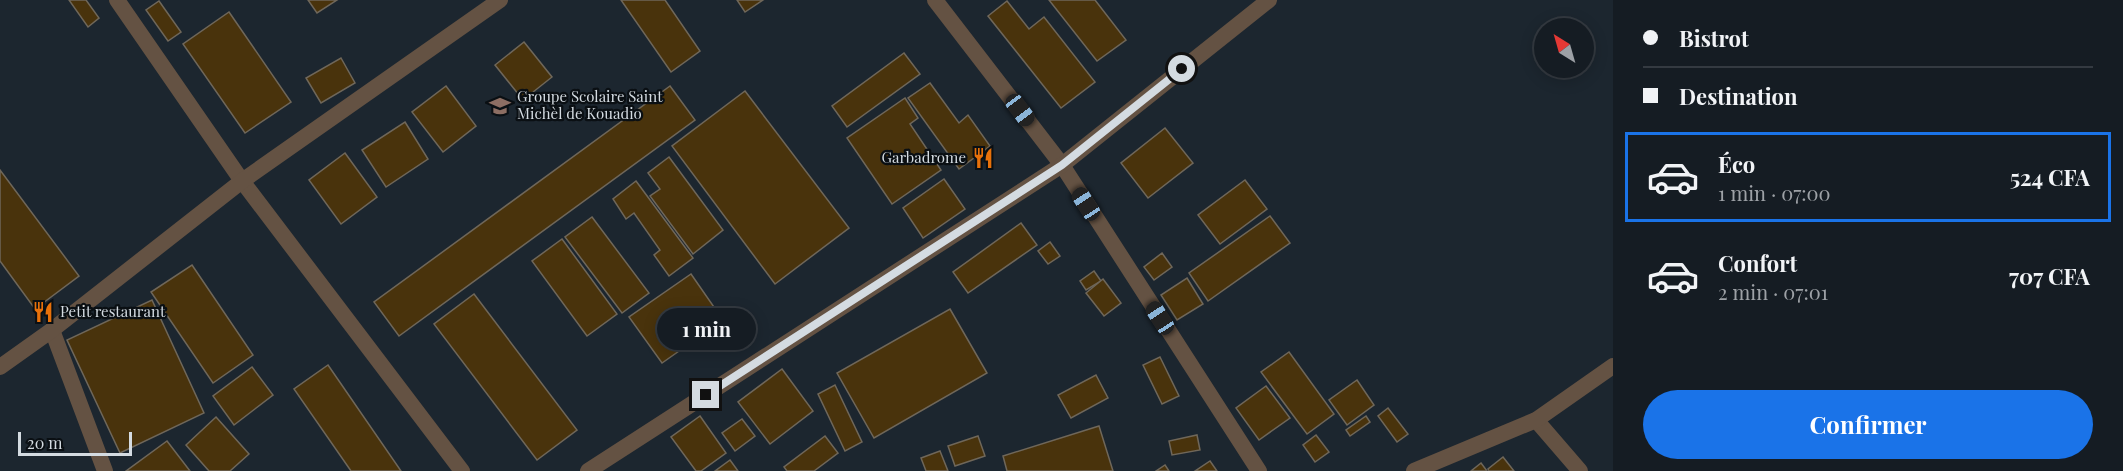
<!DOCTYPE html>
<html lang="fr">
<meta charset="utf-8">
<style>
body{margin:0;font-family:"Playfair Display",serif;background:#1e252b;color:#f1f3f6;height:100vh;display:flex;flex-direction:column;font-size:22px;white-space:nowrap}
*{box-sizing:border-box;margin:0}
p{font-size:20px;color:#9da1a6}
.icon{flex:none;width:33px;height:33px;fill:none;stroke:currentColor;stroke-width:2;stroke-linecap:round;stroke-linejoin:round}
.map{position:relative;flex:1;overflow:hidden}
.sheet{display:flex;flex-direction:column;background:#151c23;width:510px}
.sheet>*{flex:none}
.hud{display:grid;align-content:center;height:132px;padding:0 30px;background:#151c23}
.needle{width:39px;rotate:323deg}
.fabs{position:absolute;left:1534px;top:18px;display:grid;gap:12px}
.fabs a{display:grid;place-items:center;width:60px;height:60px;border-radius:50%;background:#151c23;box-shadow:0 3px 15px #0003,0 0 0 2px #343a41;font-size:30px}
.scale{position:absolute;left:18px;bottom:15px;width:114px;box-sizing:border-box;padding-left:6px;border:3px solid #d4dbe1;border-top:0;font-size:16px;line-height:21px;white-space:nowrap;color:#d4dbe1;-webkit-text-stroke:4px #0a0f13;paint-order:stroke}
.end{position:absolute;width:27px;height:27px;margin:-14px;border:8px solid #d4dbe1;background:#111;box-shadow:0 0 0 3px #111}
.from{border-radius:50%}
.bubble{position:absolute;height:42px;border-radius:21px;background:#151c23;box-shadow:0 3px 15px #0003,0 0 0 2px #343a41;font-size:20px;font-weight:700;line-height:42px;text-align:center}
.car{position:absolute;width:18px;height:36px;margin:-18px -9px;border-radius:8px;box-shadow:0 0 4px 2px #0007;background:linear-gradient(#222 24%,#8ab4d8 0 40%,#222 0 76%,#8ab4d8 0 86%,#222 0)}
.hud b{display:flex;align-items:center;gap:21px;height:57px;font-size:22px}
.hud b+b{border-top:2px solid #343a41}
.hud i{width:15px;height:15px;background:#f1f3f6}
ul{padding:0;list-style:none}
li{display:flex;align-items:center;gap:18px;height:90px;margin:0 12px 9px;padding:0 18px;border:3px solid transparent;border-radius:0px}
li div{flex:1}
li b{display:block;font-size:22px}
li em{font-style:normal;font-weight:700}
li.active{border-color:#1a73e8}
li>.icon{width:54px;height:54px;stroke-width:1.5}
.action{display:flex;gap:12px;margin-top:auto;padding:12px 30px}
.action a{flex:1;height:69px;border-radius:36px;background:#1a73e8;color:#fff;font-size:24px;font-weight:700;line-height:69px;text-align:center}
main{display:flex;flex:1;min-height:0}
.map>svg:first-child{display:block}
</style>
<main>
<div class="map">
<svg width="1613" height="471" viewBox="0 0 1613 471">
<rect width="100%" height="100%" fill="#1c262f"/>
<g fill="#49330c" stroke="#6f675a" stroke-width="1.5">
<polygon points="69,0 86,0 99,18 88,27"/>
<polygon points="308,0 337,0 317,13"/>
<polygon points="621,0 665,0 700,51 671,72"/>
<polygon points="737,0 763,0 745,12"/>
<polygon points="1049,0 1095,0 1126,40 1097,61"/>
<polygon points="159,1 181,32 168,41 146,10"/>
<polygon points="1007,1 1029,29 1044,17 1095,82 1061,108 988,16"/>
<polygon points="229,12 291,102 245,133 183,44"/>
<polygon points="524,42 552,77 523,100 495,65"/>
<polygon points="904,53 920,74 847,127 832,106"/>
<polygon points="341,58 355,83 321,103 306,78"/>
<polygon points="930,83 959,123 968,115 990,146 959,169 908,98"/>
<polygon points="446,86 476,126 443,152 412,112"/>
<polygon points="670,86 695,120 399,336 374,302"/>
<polygon points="745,91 849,228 775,284 672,146"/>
<polygon points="905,98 918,118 910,124 941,170 892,204 847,138"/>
<polygon points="405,122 428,159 386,187 362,150"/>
<polygon points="1165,128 1193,163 1148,198 1121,163"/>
<polygon points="345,153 377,197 341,224 309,180"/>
<polygon points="669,157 723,230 693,254 650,196 660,189 648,173"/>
<polygon points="0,170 79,276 35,309 0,261"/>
<polygon points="944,179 965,209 923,238 903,208"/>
<polygon points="1245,180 1267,209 1220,244 1198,215"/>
<polygon points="636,181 693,258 669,276 654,255 660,250 634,213 626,219 613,199"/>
<polygon points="1270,216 1290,243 1208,301 1189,273"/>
<polygon points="592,217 649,293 622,313 565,237"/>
<polygon points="1021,223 1037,245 968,293 953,272"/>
<polygon points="562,239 617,314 587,336 532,261"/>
<polygon points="1050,242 1060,256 1048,264 1038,251"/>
<polygon points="1162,253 1172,267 1154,280 1144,267"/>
<polygon points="192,265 253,355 213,383 151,292"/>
<polygon points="1094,271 1101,281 1086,290 1080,281"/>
<polygon points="691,274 723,320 662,363 629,317"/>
<polygon points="1187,278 1203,304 1177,320 1161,295"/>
<polygon points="1103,279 1121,303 1104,316 1086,293"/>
<polygon points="474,294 577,430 537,460 434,324"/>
<polygon points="152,300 204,413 120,453 67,340"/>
<polygon points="950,309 987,373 874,438 837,373"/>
<polygon points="1289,352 1334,414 1307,434 1261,372"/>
<polygon points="1160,357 1179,396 1162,404 1143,365"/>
<polygon points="328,365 401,471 351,471 294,389"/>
<polygon points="252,367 273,395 234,425 213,396"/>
<polygon points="782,369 813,411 770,444 738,402"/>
<polygon points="1096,375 1108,398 1071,418 1058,395"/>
<polygon points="1357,380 1374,405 1347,425 1329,400"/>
<polygon points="835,385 862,442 845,451 818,394"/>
<polygon points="1266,386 1290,418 1259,440 1236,408"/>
<polygon points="1388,408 1408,434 1397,442 1378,416"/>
<polygon points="700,416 726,453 701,471 696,471 671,437"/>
<polygon points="1366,416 1370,422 1350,436 1346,430"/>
<polygon points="216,417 249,454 230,471 209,471 186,445"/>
<polygon points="742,419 755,436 735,451 722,433"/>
<polygon points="1099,426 1113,471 1007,471 1003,456"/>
<polygon points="1197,435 1200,450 1172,455 1169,441"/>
<polygon points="1316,435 1329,452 1315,462 1303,445"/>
<polygon points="825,436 838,453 814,471 787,471 784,467"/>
<polygon points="978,436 985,456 955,466 948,446"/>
<polygon points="167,441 190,471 126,471"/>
<polygon points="940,451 948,471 926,471 921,458"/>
<polygon points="1503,457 1514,471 1489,471 1488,469"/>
<polygon points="730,460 738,471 715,471"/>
<polygon points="1210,461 1217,471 1195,471"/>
<polygon points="1481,463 1487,471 1471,471"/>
<polygon points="1165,465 1169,471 1156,471"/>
</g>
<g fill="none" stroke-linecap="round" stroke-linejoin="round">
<g stroke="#645243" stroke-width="16">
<polyline points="117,0 242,181 462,471"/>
<polyline points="935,0 1062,165 1259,471"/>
<polyline points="52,330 105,471"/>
<polyline points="0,367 52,330 242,181 500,0"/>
<polyline points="1536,420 1580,471"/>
<polyline points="588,471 1062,165 1269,0"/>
<polyline points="1414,471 1536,420 1613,366"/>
</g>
</g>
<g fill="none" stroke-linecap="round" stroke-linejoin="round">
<polyline stroke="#d4dbe1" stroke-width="8" points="706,395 1062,165 1182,69"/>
</g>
<defs>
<symbol id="school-bare" viewBox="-9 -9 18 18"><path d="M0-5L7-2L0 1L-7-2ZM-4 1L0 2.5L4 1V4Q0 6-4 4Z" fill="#8d6e63" stroke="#0a0f13" stroke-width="2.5" paint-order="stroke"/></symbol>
<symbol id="restaurant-bare" viewBox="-9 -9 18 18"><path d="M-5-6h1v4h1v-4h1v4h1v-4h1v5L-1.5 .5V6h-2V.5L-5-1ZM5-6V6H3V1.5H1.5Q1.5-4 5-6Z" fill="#e8710a" stroke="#0a0f13" stroke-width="2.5" paint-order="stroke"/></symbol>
</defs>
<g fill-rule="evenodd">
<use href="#school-bare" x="485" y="91" width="30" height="30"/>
<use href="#restaurant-bare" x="968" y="143" width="30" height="30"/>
<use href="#restaurant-bare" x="28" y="297" width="30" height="30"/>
</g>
<g text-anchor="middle" stroke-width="4.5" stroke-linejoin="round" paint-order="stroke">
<g font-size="15" fill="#d4dbe1" stroke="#0a0f13" text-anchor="start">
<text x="517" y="102">Groupe Scolaire Saint<tspan x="517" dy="17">Michèl de Kouadio</tspan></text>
<text x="966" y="163" text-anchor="end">Garbadrome</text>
<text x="60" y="317">Petit restaurant</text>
</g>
</g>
</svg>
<div class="fabs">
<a><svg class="needle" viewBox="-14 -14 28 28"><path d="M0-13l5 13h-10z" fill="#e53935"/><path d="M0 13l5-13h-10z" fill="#9da1a6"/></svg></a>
</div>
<div class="scale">20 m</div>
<i class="end from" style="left:1182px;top:69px"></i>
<i class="end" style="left:706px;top:395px"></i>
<div class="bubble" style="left:657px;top:308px;width:99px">1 min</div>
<i class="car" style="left:1020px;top:110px;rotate:143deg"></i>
<i class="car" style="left:1086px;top:204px;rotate:327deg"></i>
<i class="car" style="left:1160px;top:318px;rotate:327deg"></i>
</div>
<section class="sheet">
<div class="hud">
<b><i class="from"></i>Bistrot</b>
<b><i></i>Destination</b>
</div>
<ul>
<li class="active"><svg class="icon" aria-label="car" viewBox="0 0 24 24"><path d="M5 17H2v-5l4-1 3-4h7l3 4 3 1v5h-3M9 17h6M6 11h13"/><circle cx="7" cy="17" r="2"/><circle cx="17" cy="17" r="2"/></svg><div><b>Éco</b><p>1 min · 07:00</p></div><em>524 CFA</em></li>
<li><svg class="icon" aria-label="car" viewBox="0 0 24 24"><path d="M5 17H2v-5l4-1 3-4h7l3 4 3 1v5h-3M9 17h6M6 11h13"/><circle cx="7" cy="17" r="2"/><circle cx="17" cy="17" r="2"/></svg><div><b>Confort</b><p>2 min · 07:01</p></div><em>707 CFA</em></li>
</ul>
<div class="action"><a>Confirmer</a></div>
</section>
</main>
